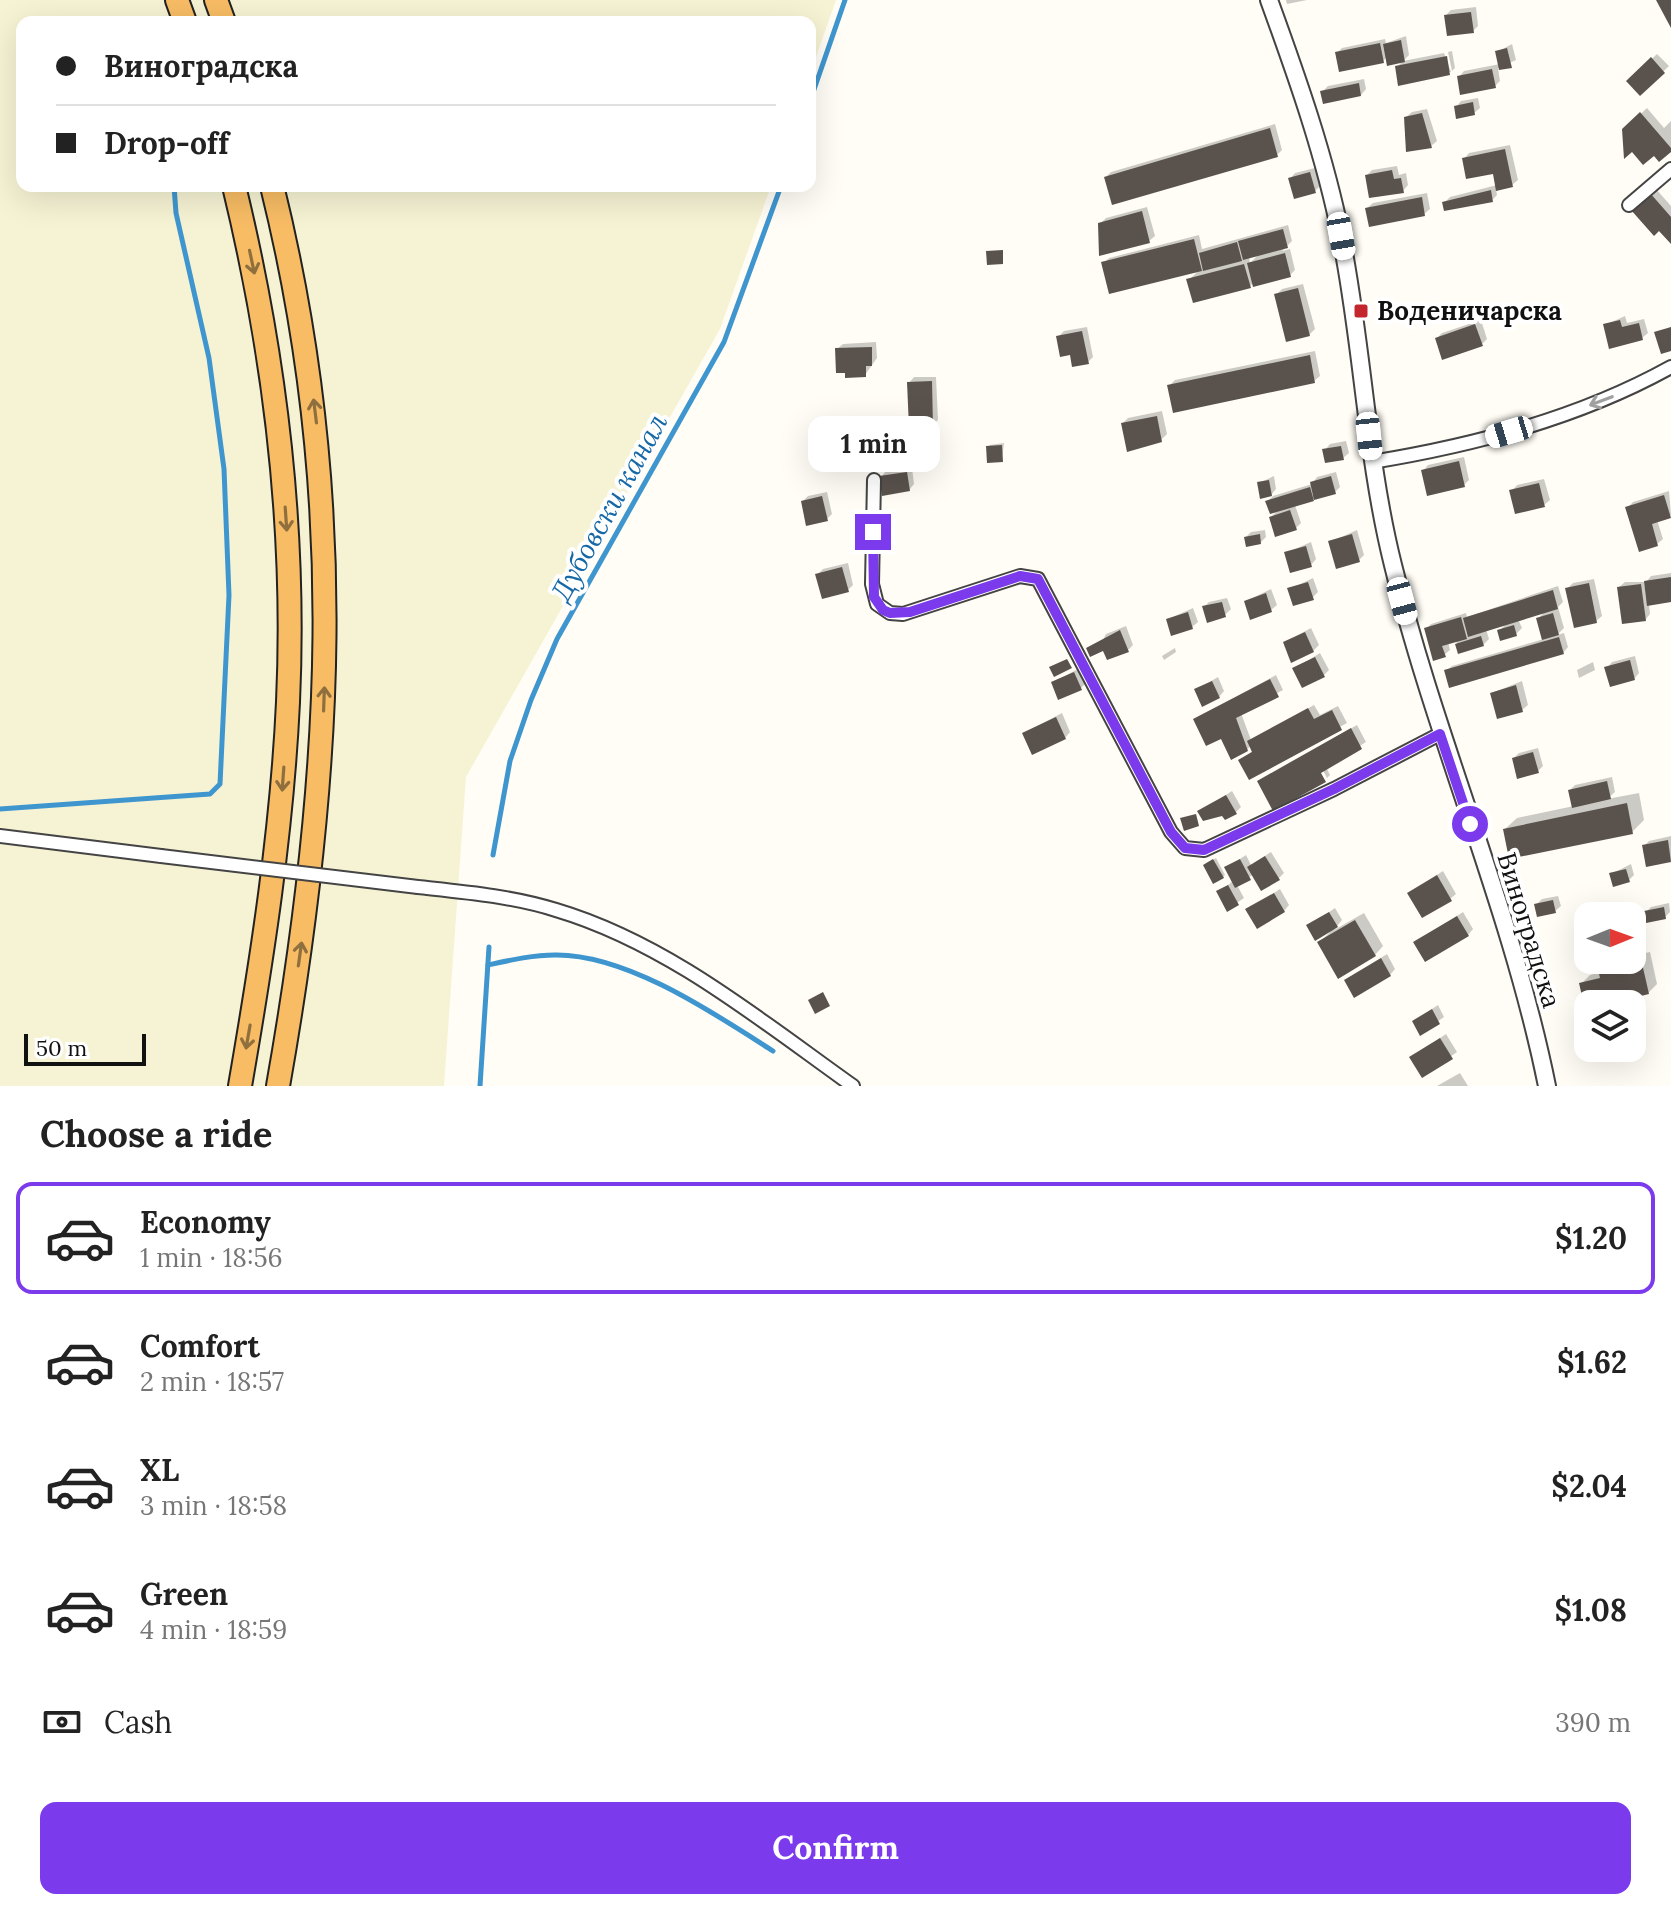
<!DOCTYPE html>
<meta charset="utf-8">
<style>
body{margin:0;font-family:Lora,serif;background:#f6f6f6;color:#222;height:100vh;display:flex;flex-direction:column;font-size:30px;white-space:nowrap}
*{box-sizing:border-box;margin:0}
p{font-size:26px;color:#767676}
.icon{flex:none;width:44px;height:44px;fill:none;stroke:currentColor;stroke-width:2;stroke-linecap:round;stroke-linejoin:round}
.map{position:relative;height:1086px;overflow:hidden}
.sheet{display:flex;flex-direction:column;background:#fff;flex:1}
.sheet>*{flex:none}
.top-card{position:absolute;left:16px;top:16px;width:800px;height:176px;border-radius:16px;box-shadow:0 8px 32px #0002;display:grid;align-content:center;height:176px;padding:0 40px;background:#fff}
.needle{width:52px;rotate:89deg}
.controls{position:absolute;left:1574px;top:902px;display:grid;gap:16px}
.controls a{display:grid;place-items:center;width:72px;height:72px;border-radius:16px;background:#fff;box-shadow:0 8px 32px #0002;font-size:40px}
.scale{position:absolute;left:24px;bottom:20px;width:122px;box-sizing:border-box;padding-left:8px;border:4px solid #111;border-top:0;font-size:22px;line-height:28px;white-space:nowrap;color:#111;-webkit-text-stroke:6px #fff;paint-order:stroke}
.end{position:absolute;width:36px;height:36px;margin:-18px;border:10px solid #7c3aed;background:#fff;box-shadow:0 0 0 4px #fff}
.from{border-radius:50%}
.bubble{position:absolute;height:56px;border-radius:16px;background:#fff;box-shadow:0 8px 32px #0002;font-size:26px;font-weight:700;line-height:56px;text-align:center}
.car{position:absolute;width:24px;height:48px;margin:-24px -12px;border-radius:10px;box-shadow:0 0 6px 2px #0007;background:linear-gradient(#fff 24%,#345 0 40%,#fff 0 76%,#345 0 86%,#fff 0)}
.top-card b{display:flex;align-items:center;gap:28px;height:76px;font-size:30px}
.top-card b+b{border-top:2px solid #e0e0e0}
.top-card i{width:20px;height:20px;background:#222}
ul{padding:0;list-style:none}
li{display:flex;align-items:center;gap:24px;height:112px;margin:0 16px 12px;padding:0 24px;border:4px solid transparent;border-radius:16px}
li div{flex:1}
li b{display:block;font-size:30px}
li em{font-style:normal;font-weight:700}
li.on{border-color:#7c3aed}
li>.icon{width:72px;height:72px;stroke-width:1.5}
h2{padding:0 40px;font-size:36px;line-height:96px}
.pay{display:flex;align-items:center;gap:20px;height:88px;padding:0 40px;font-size:30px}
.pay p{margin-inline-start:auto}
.cta{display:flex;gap:16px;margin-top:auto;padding:16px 40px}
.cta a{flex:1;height:92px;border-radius:16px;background:#7c3aed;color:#fff;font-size:32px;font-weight:700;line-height:92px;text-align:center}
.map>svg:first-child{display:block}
</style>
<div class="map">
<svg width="1671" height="1086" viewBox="0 0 1671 1086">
<rect width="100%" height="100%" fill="#fffdf5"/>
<polygon fill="#f6f3d4" points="0,0 836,0 810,74 810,22 22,22 22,186 771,186 720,329 466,777 444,1086 0,1086"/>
<g fill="#0003" fill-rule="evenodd">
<polygon points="1286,0 1307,0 1287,4"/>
<polygon points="1476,7 1478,26 1473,31 1446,15 1451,10"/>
<polygon points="1406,36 1409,55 1403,61 1444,53 1451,72 1397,67 1404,60 1387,57 1383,61 1337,53 1342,48 1385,39 1386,43"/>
<polygon points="1512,44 1516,60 1498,68 1500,81 1495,86 1459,77 1464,71 1500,64 1497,52"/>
<polygon points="1452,51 1455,68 1452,71 1448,52"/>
<polygon points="1657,54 1669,66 1640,94 1628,81"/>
<polygon points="1364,79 1366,89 1361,95 1322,92 1328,86"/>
<polygon points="1478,98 1480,108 1474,113 1456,107 1461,101"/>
<polygon points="1647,108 1664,128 1671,121 1671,150 1624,130"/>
<polygon points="1427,109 1437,141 1431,146 1406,117 1412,112"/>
<polygon points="1275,124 1282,150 1277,155 1106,177 1111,172"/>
<polygon points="1510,145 1518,180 1512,185 1496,189 1497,195 1492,200 1445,202 1450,197 1497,185 1494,171 1464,159 1469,153"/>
<polygon points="1397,166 1399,175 1406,173 1408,185 1403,191 1367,175 1372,170"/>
<polygon points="1315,168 1320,186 1315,191 1290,179 1295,173"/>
<polygon points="1656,189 1671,206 1671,241 1633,210"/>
<polygon points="1427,193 1430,209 1424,214 1367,208 1373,203"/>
<polygon points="1147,207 1155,236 1149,241 1100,224 1106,218"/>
<path d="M1288 225 1292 241 1282 251 1290 249 1295 270 1290 275 1254 282 1250 286 1189 280 1199 270 1104 263 1109 258 1199 235 1202 249ZM1259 254 1250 263 1249 256Z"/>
<polygon points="1303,284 1315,329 1309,335 1276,295 1282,289"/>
<polygon points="1625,316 1627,323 1644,319 1648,333 1642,338 1605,325"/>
<polygon points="1481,320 1487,339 1482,344 1437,338 1442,333"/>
<polygon points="1087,327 1093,357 1088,362 1058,337 1064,331"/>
<polygon points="876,342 877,358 865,375 837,349 843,344"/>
<polygon points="1315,351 1320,376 1314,381 1169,386 1175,380"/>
<polygon points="914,377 936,377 938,420 932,425 909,383"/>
<polygon points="1162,411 1167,434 1161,440 1123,423 1128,418"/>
<polygon points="1346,441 1349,453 1343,458 1325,450 1330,444"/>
<polygon points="1004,443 1002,460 988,447 990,445"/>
<polygon points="1464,457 1469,480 1464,485 1423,471 1428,465"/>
<polygon points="912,468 914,484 909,490 881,477 886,471"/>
<polygon points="1336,472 1340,487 1335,492 1295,505 1301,523 1296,528 1271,517 1278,510 1268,501 1273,496 1312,484 1317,477"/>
<polygon points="1274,476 1276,489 1271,495 1259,483"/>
<polygon points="1544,479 1550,500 1544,505 1512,491 1517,485"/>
<polygon points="1669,491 1671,515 1657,520 1663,539 1657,544 1628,507 1633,502"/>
<polygon points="827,492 832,514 827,519 803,501 808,496"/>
<polygon points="1265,530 1266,537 1260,543 1246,537 1251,532"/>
<polygon points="1357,530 1364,555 1359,560 1330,542"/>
<polygon points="1311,542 1316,559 1311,565 1286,553"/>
<polygon points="848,563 853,585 848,590 817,575 823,569"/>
<polygon points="1671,573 1671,600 1649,604 1650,614 1645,620 1619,587 1625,582 1646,582 1651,576"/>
<polygon points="1313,578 1318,592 1312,598 1290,589"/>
<polygon points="1594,579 1602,616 1596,621 1567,589 1573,583"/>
<polygon points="1558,586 1563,602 1558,607 1564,628 1557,635 1564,633 1568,647 1563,653 1446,671 1452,666 1544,639 1538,619 1546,610 1518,619 1522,628 1516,634 1499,631 1508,622 1486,629 1489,639 1483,645 1459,652 1456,640 1448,642 1450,650 1444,655 1426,629 1431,624 1466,613 1467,617"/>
<polygon points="1271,589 1277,605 1271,610 1246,601"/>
<polygon points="1227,598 1231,609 1225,615 1204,607 1209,602"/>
<polygon points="1193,608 1198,622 1192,627 1168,619"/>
<polygon points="1126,626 1133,645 1128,650 1102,642 1106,634"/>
<polygon points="1311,628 1319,645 1313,651 1285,642"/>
<polygon points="1175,648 1176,652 1164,660 1162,656"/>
<polygon points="1320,653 1329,670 1324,675 1294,669"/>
<polygon points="1635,656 1639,673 1634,679 1607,668 1612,662"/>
<polygon points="1593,662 1595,670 1579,678 1577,670"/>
<polygon points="1080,668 1086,683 1081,688 1053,682"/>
<polygon points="1276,675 1283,690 1241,713 1251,740 1314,705 1320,715 1338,706 1347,723 1249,777 1240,760 1254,750 1251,745 1247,750 1195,719"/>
<polygon points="1218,677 1224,691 1219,697 1197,689"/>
<polygon points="1522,681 1528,705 1522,710 1492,693"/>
<polygon points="1062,713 1070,732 1065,738 1024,733"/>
<polygon points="1357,725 1366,742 1326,767 1330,775 1327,778 1319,763 1259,781"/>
<polygon points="1538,748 1543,766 1538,771 1514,758 1519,753"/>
<polygon points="1612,777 1615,792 1607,799 1639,793 1644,820 1632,832 1505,829 1517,818 1574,806 1570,790 1575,785"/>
<polygon points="1232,791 1241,807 1236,812 1199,812"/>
<polygon points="1671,836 1671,860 1648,865 1644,846 1649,841"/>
<polygon points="1271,852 1284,873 1278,879 1254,874 1237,885 1244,898 1228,909 1219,892 1233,881 1226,868 1246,855 1251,865"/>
<polygon points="1216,858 1225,875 1223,877 1207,863"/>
<polygon points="1631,864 1634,875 1629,880 1611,874"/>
<polygon points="1443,871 1456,894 1450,899 1409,893"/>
<polygon points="1280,889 1289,905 1284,911 1248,910"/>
<polygon points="1558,896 1561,906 1555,911 1536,905 1542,899"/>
<polygon points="1669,903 1670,912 1665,917 1646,912 1651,907"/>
<polygon points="1335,908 1342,920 1334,930 1364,913 1383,946 1375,955 1319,943 1331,931 1309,926"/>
<polygon points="1628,911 1629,916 1608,916"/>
<polygon points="1463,912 1473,929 1468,935 1416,942"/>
<polygon points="1650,952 1657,984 1648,993 1586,1007 1581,984 1590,975 1601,972 1609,961 1632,960 1632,956"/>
<polygon points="1387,954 1395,969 1390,975 1346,980"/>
<polygon points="1438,1005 1444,1017 1421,1033 1414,1021"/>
<polygon points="1446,1034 1457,1052 1423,1076 1412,1057"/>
<polygon points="1460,1073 1468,1086 1437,1086"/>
</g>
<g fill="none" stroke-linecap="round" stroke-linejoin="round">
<g stroke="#3f96cf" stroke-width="5">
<polyline points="810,101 845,0"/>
<polyline points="0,809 210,794 220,784 229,595 224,469 209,358 176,213 174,186"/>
<polyline points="493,855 510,761 531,700 557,639 724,342 781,186"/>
<path d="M488 965C511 960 533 955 555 955 627 954 715 1014 773 1051"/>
<polyline points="480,1086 489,947"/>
</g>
</g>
<g fill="#5a524d">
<polygon points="1656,0 1671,0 1671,28"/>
<polygon points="1471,12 1474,33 1447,36 1444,15"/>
<polygon points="1401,40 1405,62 1387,66 1383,44"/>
<polygon points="1380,43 1384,63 1339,72 1335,52"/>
<polygon points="1507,48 1512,68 1499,70 1495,51"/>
<polygon points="1447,56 1450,75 1398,86 1395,66"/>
<polygon points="1651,57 1665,73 1640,96 1626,81"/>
<polygon points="1492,69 1496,88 1460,95 1457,76"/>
<polygon points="1359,83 1361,96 1323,104 1320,91"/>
<polygon points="1473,102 1475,115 1456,119 1454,106"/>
<polygon points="1640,112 1671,148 1671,152 1659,162 1654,156 1643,165 1632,152 1624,159 1622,129"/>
<polygon points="1422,113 1432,148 1406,152 1404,117"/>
<polygon points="1270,128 1278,157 1112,205 1104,177"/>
<polygon points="1505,149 1513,187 1496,191 1493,174 1466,179 1462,158"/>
<polygon points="1392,170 1394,179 1401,178 1404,193 1369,198 1365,175"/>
<polygon points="1310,172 1316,193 1294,199 1288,178"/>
<polygon points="1491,190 1493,202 1444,211 1442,202"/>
<polygon points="1650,193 1671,217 1671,244 1659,231 1654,236 1631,210"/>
<polygon points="1422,197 1425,216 1369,227 1365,208"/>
<polygon points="1142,211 1150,243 1099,256 1098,223"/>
<polygon points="1283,229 1288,248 1243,260 1238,241"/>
<polygon points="1194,239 1202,271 1109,294 1101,262"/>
<polygon points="1237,242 1242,261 1203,271 1199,253"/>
<polygon points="1003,250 1003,264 987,265 986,251"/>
<polygon points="1285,253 1291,277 1253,287 1247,263"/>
<polygon points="1244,264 1251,288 1193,303 1186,279"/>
<polygon points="1298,288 1310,336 1286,342 1274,294"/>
<polygon points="1620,320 1622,327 1639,323 1643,340 1609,349 1603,324"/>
<polygon points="1475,324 1483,346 1442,360 1435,338"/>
<polygon points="1671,327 1671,351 1661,354 1654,332"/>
<polygon points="1082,331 1089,364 1072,367 1070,355 1060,357 1056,336"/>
<polygon points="872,347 872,366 866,366 866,377 845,378 845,373 836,373 835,348"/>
<polygon points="1310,355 1315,383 1173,413 1167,385"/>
<polygon points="932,381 933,427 909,428 907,382"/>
<polygon points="1157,416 1162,442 1127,452 1121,423"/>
<polygon points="1002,445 1003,462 987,463 986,446"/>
<polygon points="1341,446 1344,460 1325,463 1322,449"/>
<polygon points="1459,461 1465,487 1427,496 1421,470"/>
<polygon points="907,472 910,491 882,496 879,476"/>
<polygon points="1331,476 1336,494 1314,500 1310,482"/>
<polygon points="1269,480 1272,496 1260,499 1257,482"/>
<polygon points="1539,483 1545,507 1515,514 1509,490"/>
<polygon points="1310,487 1314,501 1270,514 1265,501"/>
<polygon points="1664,495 1671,518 1652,524 1658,546 1639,552 1625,507"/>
<polygon points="822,496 828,521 806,526 801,501"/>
<polygon points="1290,510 1297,530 1275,537 1269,517"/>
<polygon points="1260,534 1261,544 1246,547 1244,537"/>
<polygon points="1352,534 1360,562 1336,569 1328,541"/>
<polygon points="1306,546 1312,567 1290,573 1284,552"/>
<polygon points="842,567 849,592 822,599 815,574"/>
<polygon points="1671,577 1671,602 1647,606 1644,581"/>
<polygon points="1308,582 1314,600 1293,606 1287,588"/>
<polygon points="1589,583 1597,623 1574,628 1565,588"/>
<polygon points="1641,584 1646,621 1622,624 1617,587"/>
<polygon points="1553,590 1558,609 1468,637 1463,618"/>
<polygon points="1266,593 1272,612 1250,620 1244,601"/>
<polygon points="1222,602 1226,617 1207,623 1202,606"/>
<polygon points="1188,612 1193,629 1171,636 1166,619"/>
<polygon points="1553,613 1559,635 1542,640 1536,618"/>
<polygon points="1461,617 1467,639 1442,646 1446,657 1433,661 1424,628"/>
<polygon points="1514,625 1517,636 1500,641 1497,630"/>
<polygon points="1120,630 1129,652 1107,660 1103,651 1090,657 1086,648"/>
<polygon points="1305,632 1314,652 1291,663 1283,642"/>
<polygon points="1481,636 1484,646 1458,654 1455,644"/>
<polygon points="1559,637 1564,654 1449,688 1444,670"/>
<polygon points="1315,657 1325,677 1302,688 1292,668"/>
<polygon points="1067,659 1072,668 1054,677 1049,667"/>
<polygon points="1630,660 1635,680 1610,687 1604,667"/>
<polygon points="1074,672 1082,690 1058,700 1051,682"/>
<polygon points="1270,679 1279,697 1236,718 1248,751 1231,760 1221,739 1206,746 1193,719"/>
<polygon points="1212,681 1220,698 1202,707 1194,689"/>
<polygon points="1516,685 1523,712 1497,719 1490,693"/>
<polygon points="1308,708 1314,719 1332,710 1342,730 1249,780 1238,760 1252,752 1247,741"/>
<polygon points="1056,717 1066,739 1032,755 1022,733"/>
<polygon points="1351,728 1362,749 1321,773 1326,782 1273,811 1257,781"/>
<polygon points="1533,752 1539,773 1517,779 1512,758"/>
<polygon points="1607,781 1611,799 1572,808 1568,790"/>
<polygon points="1226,795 1237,814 1225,820 1222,816 1203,821 1197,811"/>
<polygon points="1627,803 1633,834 1509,859 1503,829"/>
<polygon points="1196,814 1199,826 1184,831 1180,818"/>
<polygon points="1668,840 1671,862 1646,867 1642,845"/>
<polygon points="1265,856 1280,880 1261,891 1247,867"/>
<polygon points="1213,859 1224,878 1213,884 1203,865"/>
<polygon points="1240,859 1251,880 1235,888 1224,867"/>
<polygon points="1626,869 1630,882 1613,887 1609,873"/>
<polygon points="1437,875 1452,901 1422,918 1407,893"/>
<polygon points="1228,885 1239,905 1227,912 1216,891"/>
<polygon points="1274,893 1285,912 1257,929 1245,909"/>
<polygon points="1553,900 1556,913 1537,917 1534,904"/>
<polygon points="1664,907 1666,919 1646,923 1644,911"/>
<polygon points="1329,912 1338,927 1315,941 1306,925"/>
<polygon points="1457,916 1469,936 1425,962 1413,942"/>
<polygon points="1355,920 1376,956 1338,979 1317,942"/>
<polygon points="1381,958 1391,976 1354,998 1344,980"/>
<polygon points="1641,959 1649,994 1608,1004 1588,1004 1585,1009 1579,983 1600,978 1598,969"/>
<polygon points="823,992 830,1006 815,1014 808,1000"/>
<polygon points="1432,1009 1440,1024 1420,1036 1412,1021"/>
<polygon points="1440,1038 1453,1059 1422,1078 1409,1057"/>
</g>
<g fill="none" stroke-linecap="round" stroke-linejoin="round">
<defs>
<g id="minor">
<polyline points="1629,205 1671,169"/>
<path d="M1372 462C1475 445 1579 418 1671 367"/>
<polyline points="874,480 872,584 877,604 890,613 903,614 1020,576 1038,579 1171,832 1185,848 1204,850 1334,789 1440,734"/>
<polyline points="0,836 161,856"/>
<path d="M418 887C464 892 511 896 556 910 667 943 760 1020 853 1086"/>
</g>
<path id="tertiary" d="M1269 0C1297 77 1325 156 1341 237 1363 346 1366 457 1393 565 1436 741 1511 908 1547 1086"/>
<g id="trunk">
<polyline points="177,0 185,22"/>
<polyline points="216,0 224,22"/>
<path d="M234 186C275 355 296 528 288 702 282 831 262 959 240 1086"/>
<path d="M272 186C349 496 333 775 278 1086"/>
</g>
</defs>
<use href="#minor" stroke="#444" stroke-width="16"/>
<use href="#tertiary" stroke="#444" stroke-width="20"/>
<use href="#trunk" stroke="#222" stroke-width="26"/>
<use href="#minor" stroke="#fff" stroke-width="12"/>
<use href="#tertiary" stroke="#fff" stroke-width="16"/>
<use href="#trunk" stroke="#f7bc64" stroke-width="22"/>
<defs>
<polyline id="minor-bridge" points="161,856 418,887"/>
</defs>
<use href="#minor-bridge" stroke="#444" stroke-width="16" stroke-linecap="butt"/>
<use href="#minor-bridge" stroke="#fff" stroke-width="12"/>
</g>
<defs><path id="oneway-shaft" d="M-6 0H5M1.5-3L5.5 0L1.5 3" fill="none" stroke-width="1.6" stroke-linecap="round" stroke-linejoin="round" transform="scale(2)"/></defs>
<g stroke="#906f3f">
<use href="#oneway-shaft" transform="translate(252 262) rotate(78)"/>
<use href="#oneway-shaft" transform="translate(315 411) rotate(-97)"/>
<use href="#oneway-shaft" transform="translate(286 519) rotate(86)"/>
<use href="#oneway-shaft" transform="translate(324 699) rotate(-88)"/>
<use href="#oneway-shaft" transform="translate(283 779) rotate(94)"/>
<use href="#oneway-shaft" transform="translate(300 954) rotate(-82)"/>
<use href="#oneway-shaft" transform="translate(248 1037) rotate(100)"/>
</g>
<use stroke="#a0a0a0" href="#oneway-shaft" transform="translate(1601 401) rotate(159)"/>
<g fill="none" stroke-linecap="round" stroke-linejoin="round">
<polyline stroke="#7c3aed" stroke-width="10" points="873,532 874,597 883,610 890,613 910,612 1020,576 1038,579 1171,832 1185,848 1204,850 1334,789 1440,734 1470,824"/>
</g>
<rect fill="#c4262e" stroke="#fff" stroke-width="3" x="1353" y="303" width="16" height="16" rx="4"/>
<g text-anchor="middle" stroke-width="8" stroke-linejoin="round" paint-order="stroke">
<g font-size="26" font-weight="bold" fill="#111" stroke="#fff" text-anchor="start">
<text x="1377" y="320">Воденичарска</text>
</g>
<g font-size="26" fill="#111" stroke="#fff">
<text transform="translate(1529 930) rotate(73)" y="9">Виноградска</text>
</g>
<g font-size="28" font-style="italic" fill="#1768a6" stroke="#fff">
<text transform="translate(609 507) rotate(-61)" y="10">Дубовски канал</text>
</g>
</g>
</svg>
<div class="controls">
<a><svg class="needle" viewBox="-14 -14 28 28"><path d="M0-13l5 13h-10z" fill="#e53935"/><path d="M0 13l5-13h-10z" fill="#767676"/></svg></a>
<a><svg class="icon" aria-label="layers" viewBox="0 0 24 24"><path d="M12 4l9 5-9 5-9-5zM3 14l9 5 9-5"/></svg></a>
</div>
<div class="scale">50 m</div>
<i class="end from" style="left:1470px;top:824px"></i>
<i class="end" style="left:873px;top:532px"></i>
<div class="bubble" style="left:808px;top:416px;width:132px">1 min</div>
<i class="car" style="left:1341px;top:236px;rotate:170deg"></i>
<i class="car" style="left:1509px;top:432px;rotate:253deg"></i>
<i class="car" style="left:1369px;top:436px;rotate:174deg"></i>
<i class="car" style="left:1402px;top:601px;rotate:165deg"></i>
<div class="top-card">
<b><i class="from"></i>Виноградска</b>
<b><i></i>Drop-off</b>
</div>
</div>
<section class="sheet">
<h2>Choose a ride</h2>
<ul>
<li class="on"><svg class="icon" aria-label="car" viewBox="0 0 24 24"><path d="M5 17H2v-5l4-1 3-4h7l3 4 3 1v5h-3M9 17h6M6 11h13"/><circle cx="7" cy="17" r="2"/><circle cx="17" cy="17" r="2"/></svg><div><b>Economy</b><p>1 min · 18:56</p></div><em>$1.20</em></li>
<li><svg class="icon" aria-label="car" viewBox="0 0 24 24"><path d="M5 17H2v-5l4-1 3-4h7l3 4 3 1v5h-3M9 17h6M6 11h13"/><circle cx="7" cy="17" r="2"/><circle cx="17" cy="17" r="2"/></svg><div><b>Comfort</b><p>2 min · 18:57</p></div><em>$1.62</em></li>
<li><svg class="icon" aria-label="car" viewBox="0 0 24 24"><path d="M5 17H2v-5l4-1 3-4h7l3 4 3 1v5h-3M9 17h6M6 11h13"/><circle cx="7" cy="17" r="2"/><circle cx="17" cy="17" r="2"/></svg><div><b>XL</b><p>3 min · 18:58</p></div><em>$2.04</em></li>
<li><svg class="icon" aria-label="car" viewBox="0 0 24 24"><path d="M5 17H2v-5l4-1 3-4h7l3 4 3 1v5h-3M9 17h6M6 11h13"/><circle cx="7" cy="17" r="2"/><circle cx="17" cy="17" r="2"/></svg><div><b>Green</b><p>4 min · 18:59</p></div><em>$1.08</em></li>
</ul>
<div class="pay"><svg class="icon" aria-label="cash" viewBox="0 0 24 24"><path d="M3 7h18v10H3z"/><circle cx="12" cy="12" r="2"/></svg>Cash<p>390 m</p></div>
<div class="cta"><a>Confirm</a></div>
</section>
